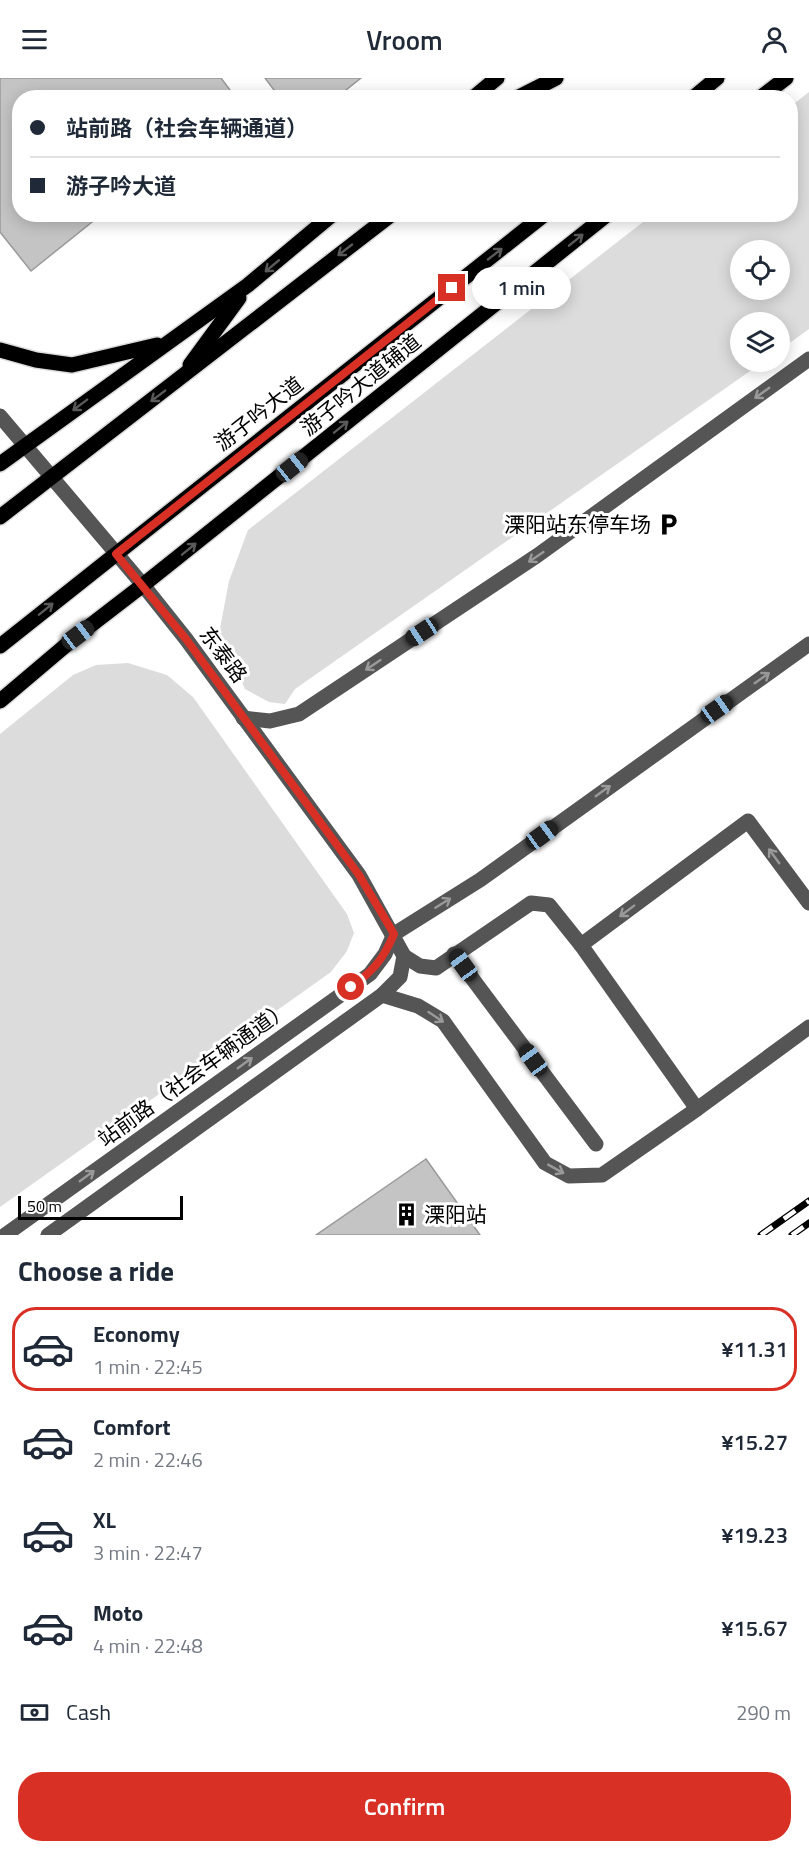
<!DOCTYPE html>
<meta charset="utf-8">
<style>
body{margin:0;font-family:"Titillium Web","Noto Sans SC",sans-serif;background:#f6f6f7;color:#1f2937;height:100vh;display:flex;flex-direction:column;font-size:22px;white-space:nowrap}
*{box-sizing:border-box;margin:0}
p{font-size:20px;color:#747a83}
.icon{flex:none;width:33px;height:33px;fill:none;stroke:currentColor;stroke-width:2;stroke-linecap:round;stroke-linejoin:round}
.map{position:relative;height:1157px;overflow:hidden}
.sheet{display:flex;flex-direction:column;background:#fff;flex:1}
.sheet>*{flex:none}
.hud{position:absolute;left:12px;top:12px;width:786px;height:132px;border-radius:24px;box-shadow:0 3px 15px #0003;display:grid;align-content:center;height:132px;padding:0 18px;background:#fff}
.tools{position:absolute;left:730px;top:162px;display:grid;gap:12px}
.tools a{display:grid;place-items:center;width:60px;height:60px;border-radius:50%;background:#fff;box-shadow:0 3px 15px #0003;font-size:30px}
.scale{position:absolute;left:18px;bottom:15px;width:165px;box-sizing:border-box;padding-left:6px;border:3px solid #000;border-top:0;font-size:16px;line-height:21px;white-space:nowrap;color:#000;-webkit-text-stroke:4px #fff;paint-order:stroke}
.end{position:absolute;width:27px;height:27px;margin:-14px;border:8px solid #d93025;background:#fff;box-shadow:0 0 0 3px #fff}
.from{border-radius:50%}
.bubble{position:absolute;height:42px;border-radius:21px;background:#fff;box-shadow:0 3px 15px #0003;font-size:20px;font-weight:600;line-height:42px;text-align:center}
.car{position:absolute;width:18px;height:36px;margin:-18px -9px;border-radius:8px;box-shadow:0 0 4px 2px #0007;background:linear-gradient(#222 24%,#8ab4d8 0 40%,#222 0 76%,#8ab4d8 0 86%,#222 0)}
.hud b{display:flex;align-items:center;gap:21px;height:57px;font-size:22px}
.hud b+b{border-top:2px solid #e0e1e3}
.hud i{width:15px;height:15px;background:#1f2937}
ul{padding:0;list-style:none}
li{display:flex;align-items:center;gap:18px;height:84px;margin:0 12px 9px;padding:0 6px;border:3px solid transparent;border-radius:24px}
li div{flex:1}
li b{display:block;font-size:22px}
li em{font-style:normal;font-weight:600}
li.selected{border-color:#d93025}
li>.icon{width:54px;height:54px;stroke-width:1.5}
h2{padding:0 18px;font-size:27px;line-height:72px}
.pay{display:flex;align-items:center;gap:15px;height:66px;padding:0 18px;font-size:22px}
.pay p{margin-inline-start:auto}
.primary-button{display:flex;gap:12px;margin-top:auto;padding:12px 18px}
.primary-button a{flex:1;height:69px;border-radius:24px;background:#d93025;color:#fff;font-size:24px;font-weight:600;line-height:69px;text-align:center}
header{display:flex;justify-content:space-between;align-items:center;height:78px;padding:0 18px;background:#fff;font-size:27px;font-weight:600}
.map>svg:first-child{display:block}
</style>
<header><svg class="icon" aria-label="menu" viewBox="0 0 24 24"><path d="M4 6h16M4 12h16M4 18h16"/></svg>Vroom<svg class="icon" aria-label="person" viewBox="0 0 24 24"><circle cx="12" cy="8" r="4"/><path d="M4 21q1-7 8-7t8 7"/></svg></header>
<div class="map">
<svg width="809" height="1157" viewBox="0 0 809 1157">
<rect width="100%" height="100%" fill="#fff"/>
<g fill="#dcdcdc" fill-rule="evenodd">
<path d="M809 14V251L780 272V244H741V284H763L295 611 285 626 269 624 245 611 219 556 229 503 248 452 652 137 790 136 791 28ZM741 172H780V212H741Z"/>
<polygon points="128,585 167,597 193,619 347,836 354,855 347,873 331,894 0,1129 0,656 73,597 96,587"/>
</g>
<g fill="#c4c4c4" stroke="#999" stroke-width="1.5">
<polygon points="0,0 221,0 236,20 20,20 20,136 102,136 31,193 0,154"/>
<polygon points="265,0 361,0 336,20 280,20"/>
<polygon points="426,1081 480,1157 316,1157 374,1117"/>
</g>
<g fill="none" stroke-linecap="round" stroke-linejoin="round">
<defs>
<g id="major">
<polyline points="473,20 497,0"/>
<polyline points="517,20 556,0"/>
<polyline points="693,20 717,0"/>
<polyline points="760,20 786,0"/>
<polyline points="0,272 36,282 72,287 157,267"/>
<polyline points="190,287 239,220"/>
<polyline points="0,386 248,207 333,136"/>
<polyline points="0,439 392,136"/>
<polyline points="0,568 545,136"/>
<polyline points="0,623 78,557 143,507 608,136"/>
</g>
</defs>
<use href="#major" stroke="#dbdbdb" stroke-width="18"/>
<g stroke="#555" stroke-width="15">
<polyline points="0,338 143,507 186,561 359,797 404,878 400,899 382,917 48,1157"/>
<polyline points="243,640 270,643 299,636 538,477 809,281"/>
<polyline points="394,856 480,802 809,566"/>
<polyline points="581,867 748,743 809,825"/>
<polyline points="454,876 596,1066"/>
<polyline points="404,878 420,888 436,890 531,825 549,827 581,867 697,1031"/>
<polyline points="382,917 418,928 443,943 545,1085 569,1098 602,1097 697,1031 809,949"/>
<polyline points="5,1157 370,896 385,876 394,856"/>
</g>
<use href="#major" stroke="#000" stroke-width="15"/>
<defs>
<g id="rail">
<polyline points="761,1157 809,1123"/>
<polyline points="792,1157 809,1145"/>
</g>
</defs>
<use href="#rail" stroke="#000" stroke-width="7"/>
<use href="#rail" stroke="#fff" stroke-width="4.5" stroke-dasharray="14" stroke-linecap="butt"/>
</g>
<defs><path id="oneway-shaft" d="M-6 0H5M1.5-3L5.5 0L1.5 3" fill="none" stroke-width="1.6" stroke-linecap="round" stroke-linejoin="round" transform="scale(1.5)"/></defs>
<g stroke="#595959">
<use href="#oneway-shaft" transform="translate(576 162) rotate(-39)"/>
<use href="#oneway-shaft" transform="translate(345 172) rotate(142)"/>
<use href="#oneway-shaft" transform="translate(495 176) rotate(-38)"/>
<use href="#oneway-shaft" transform="translate(272 188) rotate(140)"/>
<use href="#oneway-shaft" transform="translate(158 318) rotate(143)"/>
<use href="#oneway-shaft" transform="translate(80 327) rotate(143)"/>
<use href="#oneway-shaft" transform="translate(341 349) rotate(-39)"/>
<use href="#oneway-shaft" transform="translate(189 471) rotate(-39)"/>
<use href="#oneway-shaft" transform="translate(46 531) rotate(-39)"/>
</g>
<g stroke="#999">
<use href="#oneway-shaft" transform="translate(762 315) rotate(144)"/>
<use href="#oneway-shaft" transform="translate(536 479) rotate(146)"/>
<use href="#oneway-shaft" transform="translate(373 587) rotate(146)"/>
<use href="#oneway-shaft" transform="translate(762 600) rotate(-35)"/>
<use href="#oneway-shaft" transform="translate(603 713) rotate(-36)"/>
<use href="#oneway-shaft" transform="translate(774 778) rotate(-126)"/>
<use href="#oneway-shaft" transform="translate(443 825) rotate(-32)"/>
<use href="#oneway-shaft" transform="translate(627 833) rotate(143)"/>
<use href="#oneway-shaft" transform="translate(436 939) rotate(34)"/>
<use href="#oneway-shaft" transform="translate(245 985) rotate(-36)"/>
<use href="#oneway-shaft" transform="translate(556 1091) rotate(29)"/>
<use href="#oneway-shaft" transform="translate(87 1098) rotate(-36)"/>
</g>
<g fill="none" stroke-linecap="round" stroke-linejoin="round">
<path stroke="#d93025" stroke-width="8" d="M351 909C373 893 383 882 394 856L359 797 186 561 116 476 452 210"/>
</g>
<defs>
<symbol id="parking-bare" viewBox="-9 -9 18 18"><path d="M-3.5-5.5H1a3.5 3.5 0 0 1 0 7H-1V5.5H-3.5ZM-1-3.4V-.6H.8a1.4 1.4 0 0 0 0-2.8Z" fill="#000" stroke="#fff" stroke-width="2.5" paint-order="stroke"/></symbol>
<symbol id="building-bare" viewBox="-9 -9 18 18"><path d="M-4-6H4V6H1V3H-1V6H-4ZM-2.5-4.3h1.7v1.8h-1.7ZM.8-4.3h1.7v1.8H.8ZM-2.5-1h1.7V.8h-1.7ZM.8-1h1.7V.8H.8Z" fill="#000" stroke="#fff" stroke-width="2.5" paint-order="stroke"/></symbol>
</defs>
<g fill-rule="evenodd">
<use href="#parking-bare" x="652" y="430" width="33" height="33"/>
<use href="#building-bare" x="390" y="1120" width="33" height="33"/>
</g>
<g text-anchor="middle" stroke-width="6" stroke-linejoin="round" paint-order="stroke">
<g font-size="21" fill="#000" stroke="#fff">
<text transform="translate(361 307) rotate(-39)" y="7">游子吟大道辅道</text>
<text transform="translate(259 336) rotate(-38)" y="7">游子吟大道</text>
<text transform="translate(223 577) rotate(53)" y="7">东泰路</text>
<text transform="translate(194 996) rotate(-36)" y="7">站前路（社会车辆通道）</text>
</g>
<g font-size="21" fill="#000" stroke="#fff" text-anchor="end">
<text x="651" y="454">溧阳站东停车场</text>
<text x="424" y="1144" text-anchor="start">溧阳站</text>
</g>
</g>
</svg>
<div class="tools">
<a><svg class="icon" aria-label="locate" viewBox="0 0 24 24"><circle cx="12" cy="12" r="6"/><path d="M12 2v4M12 18v4M2 12h4M18 12h4"/></svg></a>
<a><svg class="icon" aria-label="layers" viewBox="0 0 24 24"><path d="M12 4l9 5-9 5-9-5zM3 14l9 5 9-5"/></svg></a>
</div>
<div class="scale">50 m</div>
<i class="end from" style="left:351px;top:909px"></i>
<i class="end" style="left:452px;top:210px"></i>
<div class="bubble" style="left:472px;top:189px;width:99px">1 min</div>
<i class="car" style="left:292px;top:389px;rotate:51deg"></i>
<i class="car" style="left:422px;top:554px;rotate:237deg"></i>
<i class="car" style="left:78px;top:557px;rotate:53deg"></i>
<i class="car" style="left:717px;top:631px;rotate:55deg"></i>
<i class="car" style="left:542px;top:757px;rotate:54deg"></i>
<i class="car" style="left:463px;top:887px;rotate:324deg"></i>
<i class="car" style="left:533px;top:982px;rotate:324deg"></i>
<div class="hud">
<b><i class="from"></i>站前路（社会车辆通道）</b>
<b><i></i>游子吟大道</b>
</div>
</div>
<section class="sheet">
<h2>Choose a ride</h2>
<ul>
<li class="selected"><svg class="icon" aria-label="car" viewBox="0 0 24 24"><path d="M5 17H2v-5l4-1 3-4h7l3 4 3 1v5h-3M9 17h6M6 11h13"/><circle cx="7" cy="17" r="2"/><circle cx="17" cy="17" r="2"/></svg><div><b>Economy</b><p>1 min · 22:45</p></div><em>¥11.31</em></li>
<li><svg class="icon" aria-label="car" viewBox="0 0 24 24"><path d="M5 17H2v-5l4-1 3-4h7l3 4 3 1v5h-3M9 17h6M6 11h13"/><circle cx="7" cy="17" r="2"/><circle cx="17" cy="17" r="2"/></svg><div><b>Comfort</b><p>2 min · 22:46</p></div><em>¥15.27</em></li>
<li><svg class="icon" aria-label="car" viewBox="0 0 24 24"><path d="M5 17H2v-5l4-1 3-4h7l3 4 3 1v5h-3M9 17h6M6 11h13"/><circle cx="7" cy="17" r="2"/><circle cx="17" cy="17" r="2"/></svg><div><b>XL</b><p>3 min · 22:47</p></div><em>¥19.23</em></li>
<li><svg class="icon" aria-label="car" viewBox="0 0 24 24"><path d="M5 17H2v-5l4-1 3-4h7l3 4 3 1v5h-3M9 17h6M6 11h13"/><circle cx="7" cy="17" r="2"/><circle cx="17" cy="17" r="2"/></svg><div><b>Moto</b><p>4 min · 22:48</p></div><em>¥15.67</em></li>
</ul>
<div class="pay"><svg class="icon" aria-label="cash" viewBox="0 0 24 24"><path d="M3 7h18v10H3z"/><circle cx="12" cy="12" r="2"/></svg>Cash<p>290 m</p></div>
<div class="primary-button"><a>Confirm</a></div>
</section>
